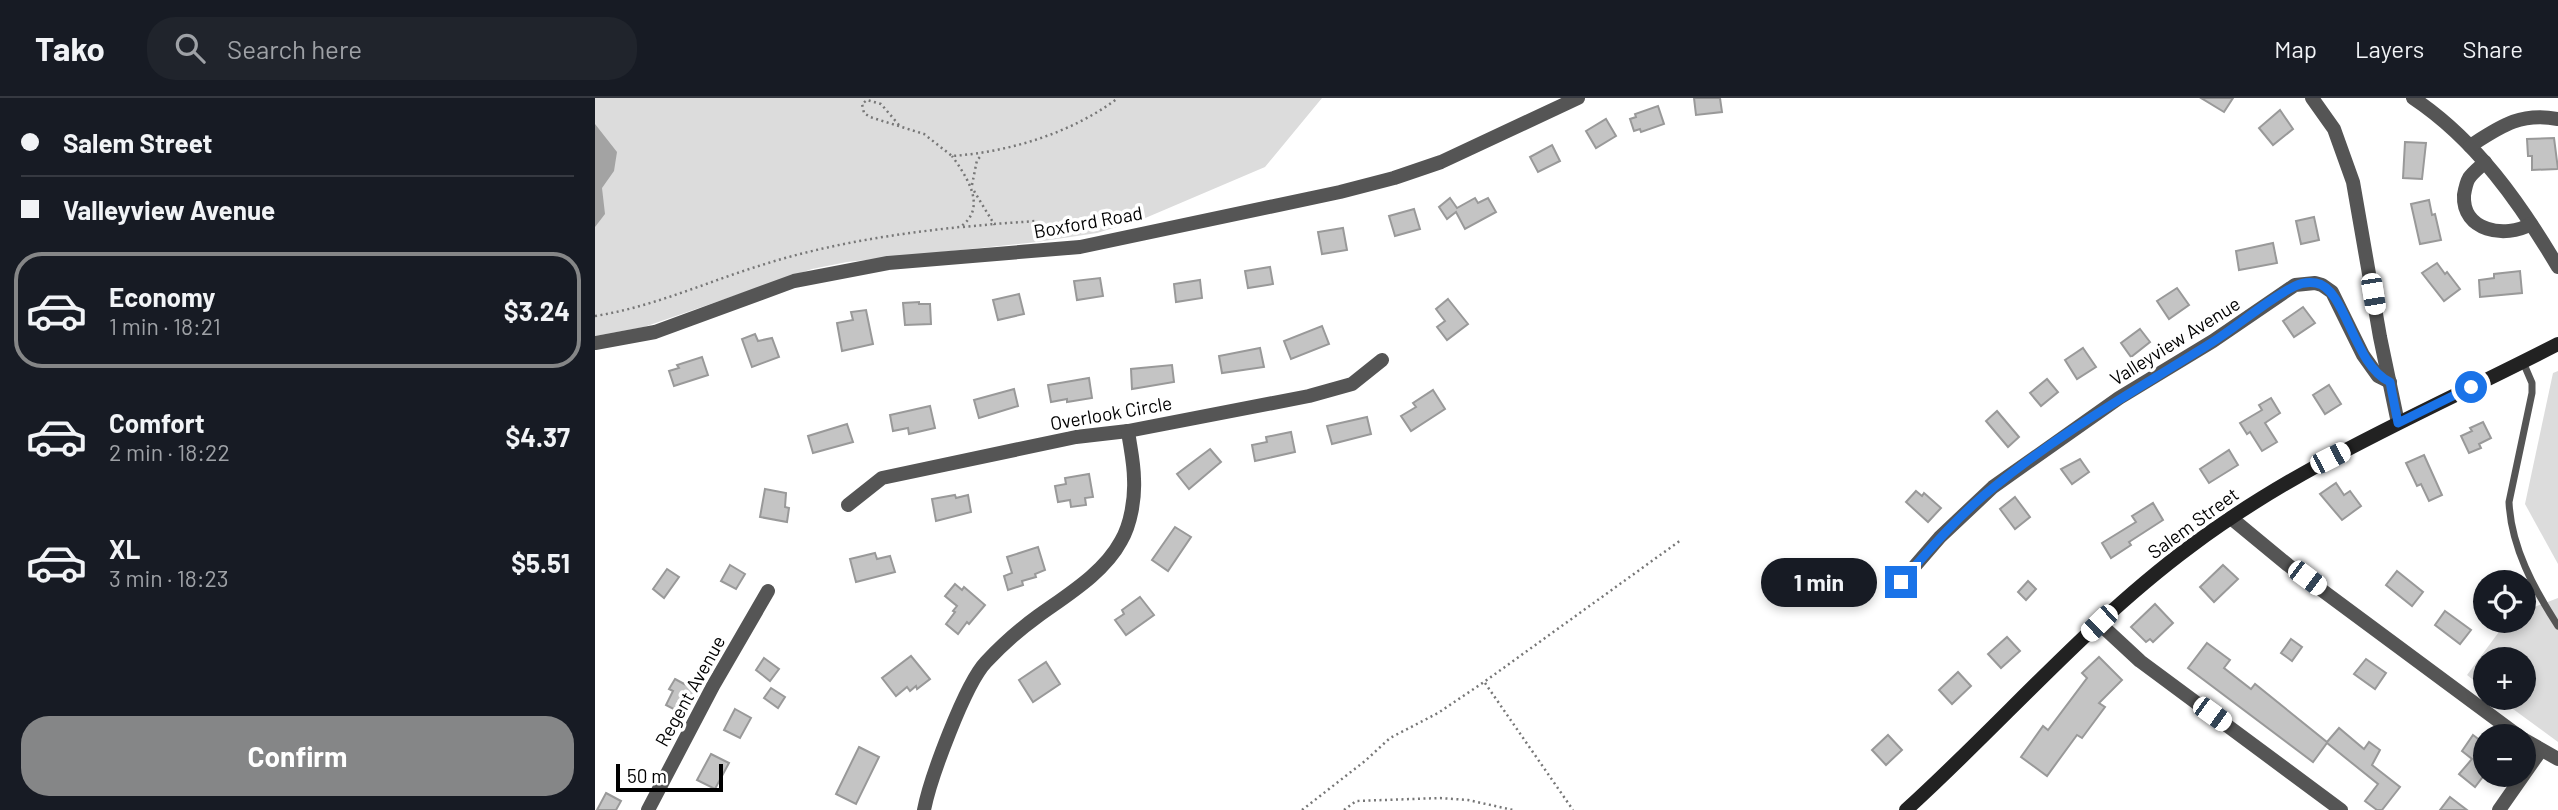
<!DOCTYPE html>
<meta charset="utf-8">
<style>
body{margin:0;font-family:Barlow,sans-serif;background:#20242c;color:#f1f3f6;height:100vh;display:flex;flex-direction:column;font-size:26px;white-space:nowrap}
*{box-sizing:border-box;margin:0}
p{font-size:23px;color:#9ea1a6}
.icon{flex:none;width:38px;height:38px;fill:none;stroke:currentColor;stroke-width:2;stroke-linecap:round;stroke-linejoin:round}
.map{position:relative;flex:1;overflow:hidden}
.drawer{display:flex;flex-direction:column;background:#171b24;width:595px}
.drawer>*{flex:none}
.hud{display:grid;align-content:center;height:154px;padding:0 21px;background:#171b24}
.controls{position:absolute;left:1878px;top:472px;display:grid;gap:14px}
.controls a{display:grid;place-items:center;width:63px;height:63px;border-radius:50%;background:#171b24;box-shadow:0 4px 10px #0003;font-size:35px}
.scale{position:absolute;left:21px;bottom:18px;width:107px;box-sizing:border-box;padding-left:7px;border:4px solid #000;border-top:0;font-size:19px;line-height:24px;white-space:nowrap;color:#000;-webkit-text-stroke:5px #fff;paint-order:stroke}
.end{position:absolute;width:32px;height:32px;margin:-16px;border:9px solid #1a73e8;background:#fff;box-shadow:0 0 0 4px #fff}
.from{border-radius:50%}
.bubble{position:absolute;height:49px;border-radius:24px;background:#171b24;box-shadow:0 4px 10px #0003;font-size:23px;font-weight:700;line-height:49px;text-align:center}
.car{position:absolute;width:21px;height:42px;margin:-21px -10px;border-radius:9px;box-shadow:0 0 5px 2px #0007;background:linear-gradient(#fff 24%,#345 0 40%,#fff 0 76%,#345 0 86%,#fff 0)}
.hud b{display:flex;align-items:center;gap:24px;height:66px;font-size:26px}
.hud b+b{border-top:2px solid #363941}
.hud i{width:18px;height:18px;background:#f1f3f6}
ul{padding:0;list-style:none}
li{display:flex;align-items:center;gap:21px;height:116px;margin:0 14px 10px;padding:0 7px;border:4px solid transparent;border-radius:28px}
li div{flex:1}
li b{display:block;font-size:26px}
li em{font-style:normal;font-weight:700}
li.active{border-color:#858687}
li>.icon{width:63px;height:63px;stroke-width:1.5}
.action{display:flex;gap:14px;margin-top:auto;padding:14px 21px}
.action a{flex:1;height:80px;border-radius:28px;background:#858687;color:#fff;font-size:28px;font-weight:700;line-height:80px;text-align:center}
header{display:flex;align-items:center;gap:42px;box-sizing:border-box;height:98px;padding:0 35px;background:#171b24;border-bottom:2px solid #363941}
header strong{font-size:33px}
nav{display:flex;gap:38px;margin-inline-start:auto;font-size:24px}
.search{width:490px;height:63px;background:#20242c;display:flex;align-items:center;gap:18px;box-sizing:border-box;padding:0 24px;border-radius:28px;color:#9ea1a6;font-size:26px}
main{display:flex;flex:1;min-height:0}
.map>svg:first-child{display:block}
</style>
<header>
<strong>Tako</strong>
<div class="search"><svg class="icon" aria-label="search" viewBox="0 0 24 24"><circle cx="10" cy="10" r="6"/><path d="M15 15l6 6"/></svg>Search here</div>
<nav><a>Map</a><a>Layers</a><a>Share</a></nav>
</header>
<main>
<section class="drawer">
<div class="hud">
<b><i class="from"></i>Salem Street</b>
<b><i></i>Valleyview Avenue</b>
</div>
<ul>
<li class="active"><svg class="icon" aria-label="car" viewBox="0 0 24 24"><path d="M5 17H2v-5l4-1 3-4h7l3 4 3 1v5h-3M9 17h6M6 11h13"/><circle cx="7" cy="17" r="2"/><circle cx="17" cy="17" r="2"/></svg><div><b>Economy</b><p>1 min · 18:21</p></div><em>$3.24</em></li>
<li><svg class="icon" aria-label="car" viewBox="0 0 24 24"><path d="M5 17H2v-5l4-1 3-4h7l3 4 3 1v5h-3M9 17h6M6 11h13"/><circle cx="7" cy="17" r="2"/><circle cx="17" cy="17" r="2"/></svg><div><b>Comfort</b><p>2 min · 18:22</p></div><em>$4.37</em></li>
<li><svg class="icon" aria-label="car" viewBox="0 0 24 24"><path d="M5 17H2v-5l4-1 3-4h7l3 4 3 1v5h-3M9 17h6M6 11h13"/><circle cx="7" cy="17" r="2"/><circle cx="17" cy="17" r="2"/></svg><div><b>XL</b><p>3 min · 18:23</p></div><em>$5.51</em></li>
</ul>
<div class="action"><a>Confirm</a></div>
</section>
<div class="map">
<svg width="1963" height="712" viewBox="0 0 1963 712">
<rect width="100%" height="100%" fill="#fff"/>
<g fill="#dcdcdc">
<polygon points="0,0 727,0 670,69 548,121 502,135 442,144 252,164 217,171 49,229 0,238"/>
<polygon points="1963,273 1963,466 1930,406 1958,275"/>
<polygon points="1963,500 1963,644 1903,600 1928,600 1928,562 1890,562 1890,591 1872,577 1912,523 1928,523 1929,513"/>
</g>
<polygon fill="#a3a3a3" points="0,26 22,54 19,73 7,90 10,116 0,129"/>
<g fill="#c4c4c4" stroke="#999" stroke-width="2">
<polygon points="1099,0 1125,0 1127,14 1101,17"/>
<polygon points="1606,0 1638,0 1629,14"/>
<polygon points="1063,8 1069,26 1046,34 1045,31 1039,33 1035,21 1041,19 1040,16"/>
<polygon points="1685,12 1698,31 1678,47 1664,30"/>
<polygon points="1011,21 1021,38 1001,50 991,33"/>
<polygon points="1959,40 1963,71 1937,72 1937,58 1933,58 1932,41"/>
<polygon points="1810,44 1831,45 1827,81 1808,80"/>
<polygon points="957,47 965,63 943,74 935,59"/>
<polygon points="855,100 862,110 880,100 883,105 893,100 901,114 870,131 861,114 852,121 844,109"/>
<polygon points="1834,102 1837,117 1840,116 1846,142 1825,146 1816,106"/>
<polygon points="819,111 825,131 800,138 794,118"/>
<polygon points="1719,119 1724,142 1706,146 1701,123"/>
<polygon points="748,130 752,152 727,156 723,134"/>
<polygon points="1678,145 1682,165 1644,172 1641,153"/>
<polygon points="1842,165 1850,176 1852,174 1865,191 1849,203 1827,175"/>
<polygon points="675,169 678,186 653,190 650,173"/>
<polygon points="1925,173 1927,195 1885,199 1884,182 1899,180 1899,176"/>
<polygon points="505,180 508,198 482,202 479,183"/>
<polygon points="605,182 607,200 581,204 579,186"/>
<polygon points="1582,190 1594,207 1574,221 1562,203"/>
<polygon points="424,196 429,216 403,222 398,202"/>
<polygon points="853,201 873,226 852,242 842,229 850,223 841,211"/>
<polygon points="324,204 324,206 335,206 336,226 310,227 308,205"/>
<polygon points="1708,209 1720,225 1699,239 1688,223"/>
<polygon points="271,212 278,246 247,253 242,225 258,222 256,214"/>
<polygon points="727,228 734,246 696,261 689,243"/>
<polygon points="1545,231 1555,244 1536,259 1526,245"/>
<polygon points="160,236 163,243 177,240 184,259 157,269 147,241"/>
<polygon points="665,250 669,269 627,275 624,258"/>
<polygon points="1488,250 1501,269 1482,281 1470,262"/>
<polygon points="107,259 113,277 79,288 74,273 84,270 82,267"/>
<polygon points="577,267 579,284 537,291 536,271"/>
<polygon points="494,280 497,300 472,304 472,301 456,304 453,287"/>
<polygon points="1452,281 1463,294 1446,308 1435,295"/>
<polygon points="1734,287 1746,306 1730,316 1718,297"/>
<polygon points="419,291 423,308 384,320 379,302"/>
<polygon points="838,292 850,311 816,333 806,318 821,309 818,305"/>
<polygon points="1676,300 1685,315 1670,325 1682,344 1667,353 1655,334 1652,336 1645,325 1667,312 1664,307"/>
<polygon points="335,308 340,330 314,336 313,330 298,333 295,317"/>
<polygon points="1402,313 1424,339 1413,349 1391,323"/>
<polygon points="772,319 776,336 737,346 732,328"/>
<polygon points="1888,324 1896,340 1884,346 1886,350 1874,355 1866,338 1877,333 1875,330"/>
<polygon points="252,326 258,344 218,355 213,338"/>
<polygon points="696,334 700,354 660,363 657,347 672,344 671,339"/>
<polygon points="615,351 626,364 594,391 582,376"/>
<polygon points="1634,352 1643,367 1614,385 1605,371"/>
<polygon points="1829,357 1847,397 1834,403 1826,386 1822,388 1811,365"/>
<polygon points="1485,361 1494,374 1477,386 1466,371"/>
<polygon points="494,376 498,399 490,400 491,407 476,409 475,402 463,404 460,388 471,386 470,380"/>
<polygon points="1741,385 1749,397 1755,393 1766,408 1747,422 1725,396"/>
<polygon points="170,391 191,395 190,409 194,410 192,424 165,419"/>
<polygon points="1321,393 1327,398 1329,395 1346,410 1333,424 1311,404"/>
<polygon points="360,397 361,400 373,397 376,414 341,423 337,401"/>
<polygon points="1420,399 1435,419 1420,431 1405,411"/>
<polygon points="1558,405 1568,422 1534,444 1536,447 1516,460 1507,445 1541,424 1537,418"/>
<polygon points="580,429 596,439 573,473 557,462"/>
<polygon points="443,449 450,472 440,476 441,479 427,483 428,487 413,492 409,478 417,475 412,459"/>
<polygon points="280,455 282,461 295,458 300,474 261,484 255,461"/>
<polygon points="135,467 150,476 141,491 126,483"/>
<polygon points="1628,467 1643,481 1619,504 1605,489"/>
<polygon points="72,471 84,479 69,500 58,491"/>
<polygon points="1802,473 1828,494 1817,508 1791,487"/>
<polygon points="1433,483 1441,491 1431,502 1423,494"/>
<polygon points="360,486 367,492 369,489 390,507 374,526 372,524 363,536 351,526 360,514 358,513 362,508 350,498"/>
<polygon points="545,499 559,517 531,537 520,522 529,516 527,512"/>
<polygon points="1560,506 1578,525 1558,544 1555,541 1551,544 1536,529"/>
<polygon points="1850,513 1876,532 1865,546 1840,527"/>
<polygon points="1412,539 1425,553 1406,570 1393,556"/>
<polygon points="1696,541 1707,549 1697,563 1686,555"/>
<polygon points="1612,545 1635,562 1629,570 1656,591 1660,586 1732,644 1744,630 1769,651 1774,644 1785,652 1777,667 1805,689 1787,712 1782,712 1770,703 1783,686 1732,645 1718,664 1593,570"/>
<polygon points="316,558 335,581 322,591 321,588 315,593 312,589 301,598 287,580"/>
<polygon points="1504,559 1527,582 1504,605 1510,609 1487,640 1482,637 1452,678 1426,659 1448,628 1453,632 1492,580 1487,575"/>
<polygon points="169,560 184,571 175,583 161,572"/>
<polygon points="1771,561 1791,575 1780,591 1759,576"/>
<polygon points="451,564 465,586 438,604 424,582"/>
<polygon points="1363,574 1376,588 1357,606 1344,592"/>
<polygon points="80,581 104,594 99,603 94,601 86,615 71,607 78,593 74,591"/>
<polygon points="176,590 190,599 183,610 169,600"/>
<polygon points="140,611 156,620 145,640 129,632"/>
<polygon points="1293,637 1307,652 1291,667 1277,652"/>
<polygon points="1878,637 1890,646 1890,676 1880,689 1864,676 1877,661 1867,653"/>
<polygon points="264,649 284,659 261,706 241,696"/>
<polygon points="116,656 134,665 120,691 102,682"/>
<polygon points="11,695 26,703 21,712 2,712"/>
<polygon points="1855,699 1872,712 1845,712"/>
</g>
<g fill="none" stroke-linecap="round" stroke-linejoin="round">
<g stroke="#777" stroke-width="2.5" stroke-dasharray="2 3.5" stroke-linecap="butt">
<path d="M304 27 286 6 272 2 267 6 269 15 275 19 329 36 357 58C414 54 477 35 523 0"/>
<polyline points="377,87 382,62 387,57"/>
<polyline points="379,93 399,126 441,123"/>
<polyline points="368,129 399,126"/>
<path d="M0 218C58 209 114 183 170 166 234 146 299 136 365 129 393 110 372 79 357 58"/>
<polyline points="890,585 978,712"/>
<polyline points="707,712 770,663 795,640 843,615 889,584 1086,442"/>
<polyline points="749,712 761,703 845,700 873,702 918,712"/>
</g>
<path stroke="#555" stroke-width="7" d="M1928 264 1937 285V295L1914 404C1916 449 1939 491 1963 528"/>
<g stroke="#555" stroke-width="14">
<polyline points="1717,0 1739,31 1758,84 1785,239 1803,325"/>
<path d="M1818 0C1881 42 1925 105 1963 169"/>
<path d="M1875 48C1906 28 1925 14 1963 21"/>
<path d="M1890 64C1885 69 1878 74 1874 80 1871 85 1870 91 1869 97 1867 133 1910 141 1936 126"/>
<polyline points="0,245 60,234 199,183 293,165 485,149 745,94 799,80 846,64 983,0"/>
<polyline points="253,407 287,380 481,339 533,333 714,298 757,286 787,262"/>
<polyline points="1636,420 1693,467 1925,639"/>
<polyline points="1306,484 1345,439 1398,389 1524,300 1618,243 1700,187 1720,185 1727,187 1737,194 1768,257 1783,278 1795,284"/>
<polyline points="1504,525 1545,563 1746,712"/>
<polyline points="1928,641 1963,661"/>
<polyline points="53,712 118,588 173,493"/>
<path d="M329 712C335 681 370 586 391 564 406 548 425 531 443 518 472 497 509 475 526 443 536 426 540 400 539 381 539 365 535 348 533 333"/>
<polyline points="1904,712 1946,652"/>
</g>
<path stroke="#222" stroke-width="14" d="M1311 712C1407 625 1492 525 1596 448 1708 364 1839 310 1963 246"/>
</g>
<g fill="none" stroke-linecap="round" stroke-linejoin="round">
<path stroke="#1a73e8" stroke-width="9" d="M1306 484C1335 451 1364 417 1399 389 1466 334 1543 291 1616 245 1643 228 1673 201 1700 188 1706 185 1714 184 1721 185 1751 190 1758 267 1795 284L1803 325 1876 289"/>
</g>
<g text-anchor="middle" stroke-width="7" stroke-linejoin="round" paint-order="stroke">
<g font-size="19" fill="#000" stroke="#fff">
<text transform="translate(493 124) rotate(-10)" y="7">Boxford Road</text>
<text transform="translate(1580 243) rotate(-32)" y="7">Valleyview Avenue</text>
<text transform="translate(516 315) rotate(-10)" y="7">Overlook Circle</text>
<text transform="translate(1598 425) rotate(-36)" y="7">Salem Street</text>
<text transform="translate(95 593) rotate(-61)" y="7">Regent Avenue</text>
</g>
</g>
</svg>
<div class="controls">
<a><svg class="icon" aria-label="locate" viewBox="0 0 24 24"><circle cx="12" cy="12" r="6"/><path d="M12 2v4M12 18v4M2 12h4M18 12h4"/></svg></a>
<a>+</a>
<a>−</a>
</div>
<div class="scale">50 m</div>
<i class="end from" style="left:1876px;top:289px"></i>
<i class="end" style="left:1306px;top:484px"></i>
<div class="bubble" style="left:1166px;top:460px;width:116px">1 min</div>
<i class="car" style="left:1778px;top:196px;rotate:171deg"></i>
<i class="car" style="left:1735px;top:360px;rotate:63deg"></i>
<i class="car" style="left:1712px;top:480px;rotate:127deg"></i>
<i class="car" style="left:1504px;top:525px;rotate:226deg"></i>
<i class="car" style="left:1617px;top:616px;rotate:126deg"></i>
</div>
</main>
